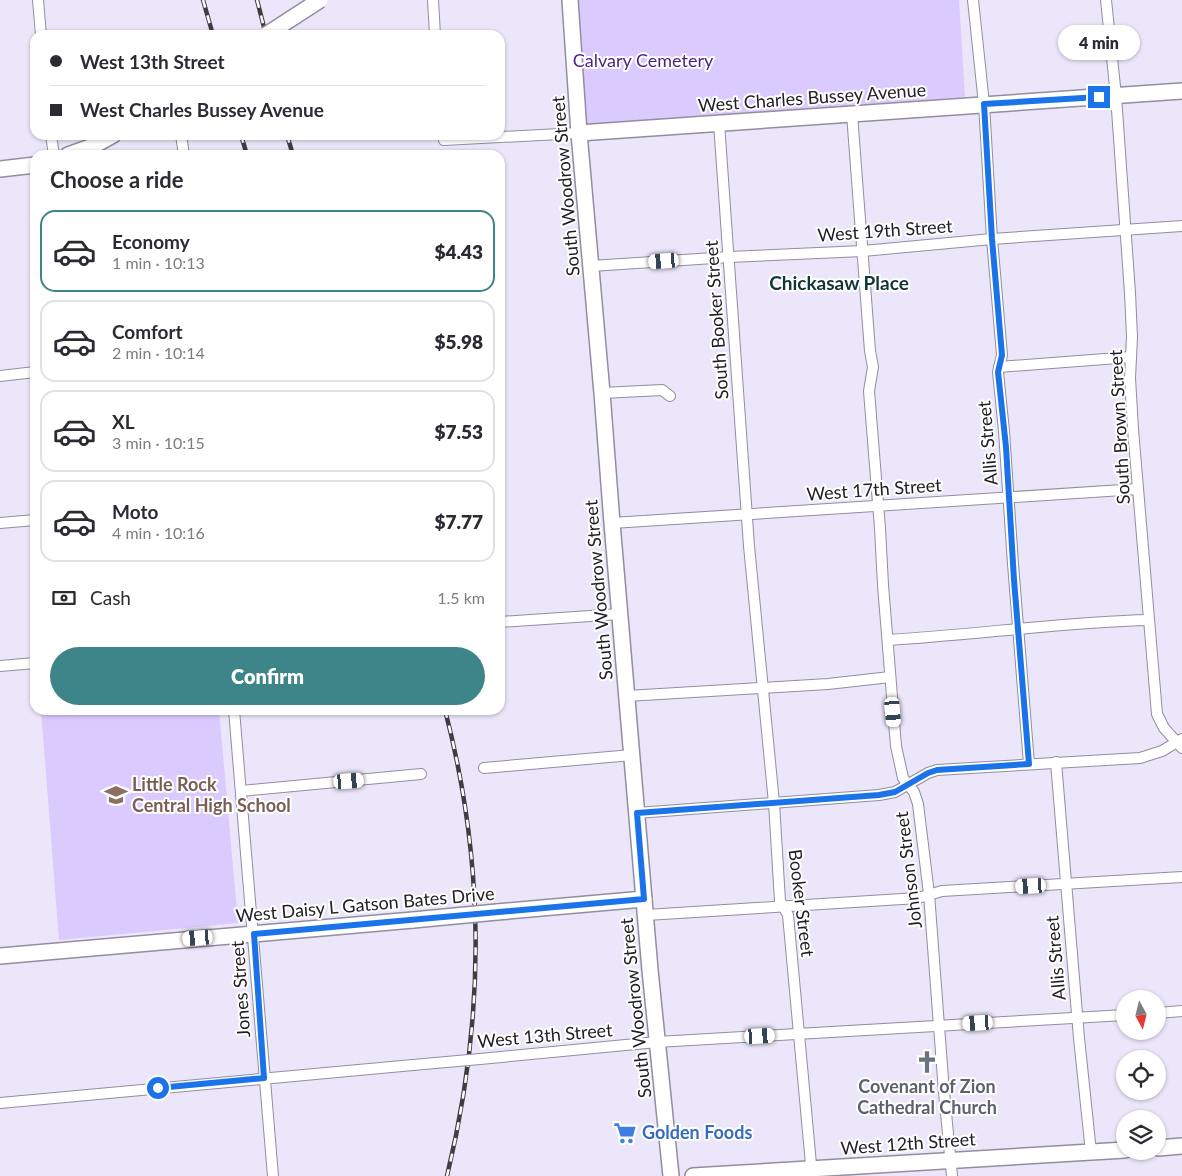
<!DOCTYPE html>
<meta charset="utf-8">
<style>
body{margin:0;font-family:Lato,sans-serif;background:#f2f2f3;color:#2b2b33;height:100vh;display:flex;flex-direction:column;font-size:19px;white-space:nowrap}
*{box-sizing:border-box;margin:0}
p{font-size:16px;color:#7c7c81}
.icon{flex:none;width:28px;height:28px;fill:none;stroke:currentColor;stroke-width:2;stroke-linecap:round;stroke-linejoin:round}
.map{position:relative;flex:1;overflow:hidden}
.side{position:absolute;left:30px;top:150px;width:475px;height:565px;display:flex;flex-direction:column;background:#fff;border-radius:15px;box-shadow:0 1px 4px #0004}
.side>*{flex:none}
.top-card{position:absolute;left:30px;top:30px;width:475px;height:110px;border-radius:15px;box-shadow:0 1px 4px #0004;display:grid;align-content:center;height:110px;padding:0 20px;background:#fff}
.needle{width:32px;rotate:173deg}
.tools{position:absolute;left:1116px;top:990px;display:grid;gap:10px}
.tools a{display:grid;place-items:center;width:50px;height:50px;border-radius:50%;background:#fff;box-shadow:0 1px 4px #0004;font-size:25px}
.end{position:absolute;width:22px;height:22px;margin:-11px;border:6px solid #1a73e8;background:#fff;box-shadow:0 0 0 2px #fff}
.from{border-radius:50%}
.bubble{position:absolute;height:35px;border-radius:18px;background:#fff;box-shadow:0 1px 4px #0004;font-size:16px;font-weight:800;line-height:35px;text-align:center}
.car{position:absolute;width:15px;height:30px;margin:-15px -8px;border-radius:6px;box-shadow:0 0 4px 1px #0007;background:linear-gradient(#fff 24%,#345 0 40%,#fff 0 76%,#345 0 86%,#fff 0)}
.top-card b{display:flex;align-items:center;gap:18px;height:48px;font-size:19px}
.top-card b+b{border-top:1px solid #e1e1e2}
.top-card i{width:12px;height:12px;background:#2b2b33}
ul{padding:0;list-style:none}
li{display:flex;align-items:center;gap:15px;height:82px;margin:0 10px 8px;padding:0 10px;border:2px solid #e1e1e2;border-radius:15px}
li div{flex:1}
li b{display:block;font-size:19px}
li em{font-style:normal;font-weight:800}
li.active{border-color:#3d8588}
li>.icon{width:45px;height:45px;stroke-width:1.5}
h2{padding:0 20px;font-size:22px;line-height:60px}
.pay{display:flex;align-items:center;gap:12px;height:55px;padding:0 20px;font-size:19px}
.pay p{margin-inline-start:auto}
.cta{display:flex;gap:10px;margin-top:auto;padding:10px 20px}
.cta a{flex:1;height:58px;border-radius:30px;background:#3d8588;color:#fff;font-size:20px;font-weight:800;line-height:58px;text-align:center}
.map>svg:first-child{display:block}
</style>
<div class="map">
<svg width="1182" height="1176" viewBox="0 0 1182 1176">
<rect width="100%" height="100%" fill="#ebe6f9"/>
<g fill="#dacafe">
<polygon points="578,0 959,0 965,97 583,126"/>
<polygon points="41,710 219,710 238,923 59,940"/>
</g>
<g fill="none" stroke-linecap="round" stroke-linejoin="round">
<defs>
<g id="street">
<polyline points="38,0 41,35"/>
<polyline points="433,0 435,35"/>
<polyline points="973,0 984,104 992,239 1002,355 998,372 1004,431 1013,564 1029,764"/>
<polyline points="1106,0 1116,96 1130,293 1132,337 1130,378 1133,429 1157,714 1164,728 1182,748"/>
<polyline points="852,114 870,351 873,367 869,391 880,528 883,585 896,746 903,778 914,792 918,804 929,894 944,1092 952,1176"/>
<polyline points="719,123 749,546 774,803 780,901 788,915 812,1175"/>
<polyline points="51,135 54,155"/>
<polyline points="181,135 184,155"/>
<polyline points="443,135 444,140 579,133"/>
<polyline points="591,266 729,257 863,251 992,239 1182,226"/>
<polyline points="999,367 1131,357"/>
<polyline points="0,376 35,372"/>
<polyline points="602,393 662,390 670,396"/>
<polyline points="0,523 35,520"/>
<polyline points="612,523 1138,489"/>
<polyline points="500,622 620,614"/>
<path d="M888 640C975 635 1062 622 1149 620"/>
<polyline points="0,666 35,663"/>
<polyline points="627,696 828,684 890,677"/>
<polyline points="234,710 273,1176"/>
<polyline points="1056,762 1079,1038 1091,1152"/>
<polyline points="484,768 632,755"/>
<polyline points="241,791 421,774"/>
<polyline points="637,813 879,795 895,792 928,773 937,770 1140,758 1162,751 1182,739"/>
<polyline points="646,915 918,898 942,891 1182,877"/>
<polyline points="1158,1013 1182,1011"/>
<polyline points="480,1059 657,1042 1125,1015"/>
<polyline points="0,1103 413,1065"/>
</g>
<g id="secondary">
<polyline points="570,0 579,133 602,393 612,523 650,970 671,1176"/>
<polyline points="579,133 1182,91"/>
<polyline points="68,155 93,146 113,135"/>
<polyline points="0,169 35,165"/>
<polyline points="497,912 644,899"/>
<polyline points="0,956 413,920"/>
<polyline points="1158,1148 1182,1146"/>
<polyline points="693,1176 1125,1150"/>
</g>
</defs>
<use href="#street" stroke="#938d9f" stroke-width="12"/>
<use href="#secondary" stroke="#938d9f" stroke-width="18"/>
<use href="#street" stroke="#fff" stroke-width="10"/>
<use href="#secondary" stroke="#fff" stroke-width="15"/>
<defs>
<g id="rail">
<polyline points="203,0 213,35"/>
<polyline points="257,0 266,35"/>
<polyline points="241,135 247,155"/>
<polyline points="287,135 293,155"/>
<path d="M445 710C486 867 485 1019 447 1176"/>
</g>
</defs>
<use href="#rail" stroke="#3f3c45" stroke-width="4.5"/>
<use href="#rail" stroke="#fff" stroke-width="2.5" stroke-dasharray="8" stroke-linecap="butt"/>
<defs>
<polyline id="street-bridge" points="413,1065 480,1059"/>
<g id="secondary-bridge">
<polyline points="266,35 320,0"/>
<polyline points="413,920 497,912"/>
</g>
</defs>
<use href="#street-bridge" stroke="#938d9f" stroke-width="12" stroke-linecap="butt"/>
<use href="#secondary-bridge" stroke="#938d9f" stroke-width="18" stroke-linecap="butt"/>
<use href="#street-bridge" stroke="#fff" stroke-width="10"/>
<use href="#secondary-bridge" stroke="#fff" stroke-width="15"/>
</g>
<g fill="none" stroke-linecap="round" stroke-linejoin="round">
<polyline stroke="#1a73e8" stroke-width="6" points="158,1088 264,1078 254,934 644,899 637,813 879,795 895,792 928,773 937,770 1029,764 1014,580 1006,447 998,372 1002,355 992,239 984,104 1099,97"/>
</g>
<defs>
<symbol id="school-bare" viewBox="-9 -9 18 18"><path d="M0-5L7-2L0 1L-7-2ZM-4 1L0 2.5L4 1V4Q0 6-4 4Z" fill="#8d6e63" stroke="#fff" stroke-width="2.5" paint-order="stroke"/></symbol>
<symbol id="church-bare" viewBox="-9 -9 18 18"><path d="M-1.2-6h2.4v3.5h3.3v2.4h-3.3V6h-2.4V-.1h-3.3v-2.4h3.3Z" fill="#6b7280" stroke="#fff" stroke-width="2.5" paint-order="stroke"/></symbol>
<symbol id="supermarket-bare" viewBox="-9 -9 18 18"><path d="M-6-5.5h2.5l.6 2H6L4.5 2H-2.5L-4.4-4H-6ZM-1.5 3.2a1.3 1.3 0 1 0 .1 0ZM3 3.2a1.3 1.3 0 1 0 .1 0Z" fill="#3f7fe0" stroke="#fff" stroke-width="2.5" paint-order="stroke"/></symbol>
</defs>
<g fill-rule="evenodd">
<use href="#school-bare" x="100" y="779" width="32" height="32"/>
<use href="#church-bare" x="911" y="1046" width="32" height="32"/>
<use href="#supermarket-bare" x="609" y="1117" width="32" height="32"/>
</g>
<g text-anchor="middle" stroke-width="4" stroke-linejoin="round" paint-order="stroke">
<g font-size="18" fill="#4c1f83" stroke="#fff">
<text x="643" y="67">Calvary Cemetery</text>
</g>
<g font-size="18" fill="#222027" stroke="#fff">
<text transform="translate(812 98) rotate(-4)" y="6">West Charles Bussey Avenue</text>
<text transform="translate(566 186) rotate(-95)" y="6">South Woodrow Street</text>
<text transform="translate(885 231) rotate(-4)" y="6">West 19th Street</text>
<text transform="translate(717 320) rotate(-94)" y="6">South Booker Street</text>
<text transform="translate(1120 427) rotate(-93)" y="6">South Brown Street</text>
<text transform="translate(988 443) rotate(-95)" y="6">Allis Street</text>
<text transform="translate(874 490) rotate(-4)" y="6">West 17th Street</text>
<text transform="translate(599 590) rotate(-95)" y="6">South Woodrow Street</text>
<text transform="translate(909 870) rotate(-97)" y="6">Johnson Street</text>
<text transform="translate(801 903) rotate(83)" y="6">Booker Street</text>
<text transform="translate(365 905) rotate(-5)" y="6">West Daisy L Gatson Bates Drive</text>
<text transform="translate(1056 958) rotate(-95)" y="6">Allis Street</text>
<text transform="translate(241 989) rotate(-94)" y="6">Jones Street</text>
<text transform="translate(636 1008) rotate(-96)" y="6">South Woodrow Street</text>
<text transform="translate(545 1036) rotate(-5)" y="6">West 13th Street</text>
<text transform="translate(908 1144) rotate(-4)" y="6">West 12th Street</text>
</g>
<g font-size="18" font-weight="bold" fill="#785e54" stroke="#fff" text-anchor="start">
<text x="132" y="791">Little Rock<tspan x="132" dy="21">Central High School</tspan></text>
</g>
<g font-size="18" font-weight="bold" fill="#5b616d" stroke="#fff">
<text x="927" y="1093">Covenant of Zion<tspan x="927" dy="21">Cathedral Church</tspan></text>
</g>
<g font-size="18" font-weight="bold" fill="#366cbe" stroke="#fff" text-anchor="start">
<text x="642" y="1139">Golden Foods</text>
</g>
<g font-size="19" font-weight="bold" fill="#113435" stroke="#fff">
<text x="839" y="290">Chickasaw Place</text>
</g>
</g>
</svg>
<div class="tools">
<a><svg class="needle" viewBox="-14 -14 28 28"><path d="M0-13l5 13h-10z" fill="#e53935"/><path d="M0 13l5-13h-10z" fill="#7c7c81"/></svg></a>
<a><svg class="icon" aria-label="locate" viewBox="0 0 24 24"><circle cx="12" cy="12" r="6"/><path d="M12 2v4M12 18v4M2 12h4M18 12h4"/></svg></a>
<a><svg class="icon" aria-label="layers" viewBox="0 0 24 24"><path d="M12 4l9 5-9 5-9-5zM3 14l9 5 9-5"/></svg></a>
</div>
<i class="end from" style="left:158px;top:1088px"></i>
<i class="end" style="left:1099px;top:97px"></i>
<div class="bubble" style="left:1058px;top:25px;width:82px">4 min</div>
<i class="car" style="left:664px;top:261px;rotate:266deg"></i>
<i class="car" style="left:893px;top:712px;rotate:175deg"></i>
<i class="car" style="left:349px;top:781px;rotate:85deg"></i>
<i class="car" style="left:1031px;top:886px;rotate:267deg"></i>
<i class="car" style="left:198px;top:938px;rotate:266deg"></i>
<i class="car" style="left:978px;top:1023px;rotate:267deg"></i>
<i class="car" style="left:760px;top:1036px;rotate:87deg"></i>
<div class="top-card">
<b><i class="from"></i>West 13th Street</b>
<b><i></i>West Charles Bussey Avenue</b>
</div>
<section class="side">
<h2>Choose a ride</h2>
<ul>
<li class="active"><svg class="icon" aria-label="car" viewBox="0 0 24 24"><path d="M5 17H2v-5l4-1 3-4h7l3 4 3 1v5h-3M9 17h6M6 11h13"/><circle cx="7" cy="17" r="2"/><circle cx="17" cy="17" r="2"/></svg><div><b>Economy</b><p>1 min · 10:13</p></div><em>$4.43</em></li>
<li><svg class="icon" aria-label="car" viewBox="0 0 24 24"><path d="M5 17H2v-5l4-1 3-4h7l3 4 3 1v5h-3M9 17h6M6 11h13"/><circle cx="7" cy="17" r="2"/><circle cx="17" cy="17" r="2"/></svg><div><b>Comfort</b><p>2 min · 10:14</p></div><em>$5.98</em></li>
<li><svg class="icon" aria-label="car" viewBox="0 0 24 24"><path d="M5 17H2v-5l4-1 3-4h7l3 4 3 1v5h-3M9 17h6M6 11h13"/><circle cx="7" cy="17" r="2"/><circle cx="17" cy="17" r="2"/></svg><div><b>XL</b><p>3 min · 10:15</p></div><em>$7.53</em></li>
<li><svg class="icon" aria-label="car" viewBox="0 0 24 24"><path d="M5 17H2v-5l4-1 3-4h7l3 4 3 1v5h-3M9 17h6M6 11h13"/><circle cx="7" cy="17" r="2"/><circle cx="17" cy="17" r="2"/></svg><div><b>Moto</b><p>4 min · 10:16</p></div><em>$7.77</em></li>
</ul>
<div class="pay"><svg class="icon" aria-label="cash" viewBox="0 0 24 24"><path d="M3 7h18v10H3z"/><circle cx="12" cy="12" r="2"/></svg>Cash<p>1.5 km</p></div>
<div class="cta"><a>Confirm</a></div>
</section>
</div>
